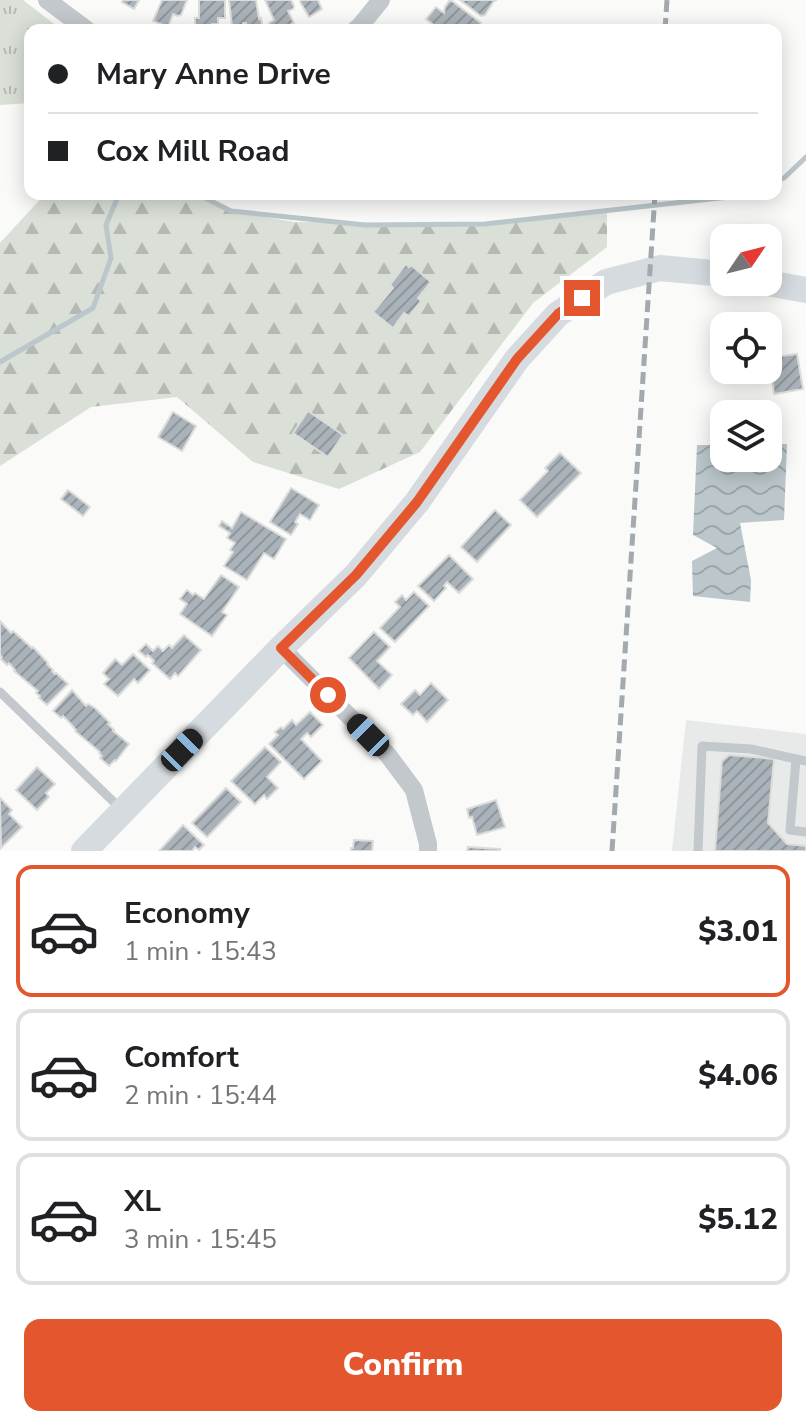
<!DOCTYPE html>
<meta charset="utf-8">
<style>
body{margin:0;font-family:"Nunito Sans",sans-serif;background:#f6f6f6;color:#202124;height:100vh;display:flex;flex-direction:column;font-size:30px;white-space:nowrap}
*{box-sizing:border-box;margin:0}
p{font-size:26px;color:#757577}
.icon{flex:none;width:44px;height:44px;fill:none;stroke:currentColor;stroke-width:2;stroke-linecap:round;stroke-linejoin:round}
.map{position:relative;height:851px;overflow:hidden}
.sheet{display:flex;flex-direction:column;background:#fff;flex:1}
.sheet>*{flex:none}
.hud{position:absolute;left:24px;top:24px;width:758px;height:176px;border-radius:16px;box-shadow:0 4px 20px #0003;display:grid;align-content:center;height:176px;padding:0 24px;background:#fff}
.needle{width:52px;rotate:55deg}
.tools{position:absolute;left:710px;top:224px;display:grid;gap:16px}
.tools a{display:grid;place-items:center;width:72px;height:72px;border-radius:16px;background:#fff;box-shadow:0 4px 20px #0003;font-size:40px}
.end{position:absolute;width:36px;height:36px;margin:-18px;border:10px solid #e4572e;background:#fff;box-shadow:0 0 0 4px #fff}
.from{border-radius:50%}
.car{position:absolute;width:24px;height:48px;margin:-24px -12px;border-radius:10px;box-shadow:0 0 6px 2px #0007;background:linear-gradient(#222 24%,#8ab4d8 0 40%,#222 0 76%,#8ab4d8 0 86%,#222 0)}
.hud b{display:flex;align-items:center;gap:28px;height:76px;font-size:30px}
.hud b+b{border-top:2px solid #e0e0e0}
.hud i{width:20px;height:20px;background:#202124}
ul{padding:14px 0 0;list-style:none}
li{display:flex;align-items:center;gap:24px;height:132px;margin:0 16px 12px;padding:0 8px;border:4px solid #e0e0e0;border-radius:16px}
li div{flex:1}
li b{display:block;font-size:30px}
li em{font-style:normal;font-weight:800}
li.on{border-color:#e4572e}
li>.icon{width:72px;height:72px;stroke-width:1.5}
.button{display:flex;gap:16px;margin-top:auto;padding:16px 24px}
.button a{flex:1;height:92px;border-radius:16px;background:#e4572e;color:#fff;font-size:32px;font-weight:800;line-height:92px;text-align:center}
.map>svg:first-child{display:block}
</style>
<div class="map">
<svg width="806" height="851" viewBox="0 0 806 851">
<defs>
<pattern id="grass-tufts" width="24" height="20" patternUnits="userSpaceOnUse" patternTransform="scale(2)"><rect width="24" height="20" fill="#dadfd7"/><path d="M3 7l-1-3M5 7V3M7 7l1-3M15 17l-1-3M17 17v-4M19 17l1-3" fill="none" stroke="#b4b9b4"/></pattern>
<pattern id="forest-firs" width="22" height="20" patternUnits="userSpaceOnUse" patternTransform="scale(2)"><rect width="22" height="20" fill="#dadfd7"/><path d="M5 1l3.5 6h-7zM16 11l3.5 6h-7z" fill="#b4b9b4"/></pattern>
<pattern id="water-waves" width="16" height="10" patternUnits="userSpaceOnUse" patternTransform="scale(2)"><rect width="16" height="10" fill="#bbc7cb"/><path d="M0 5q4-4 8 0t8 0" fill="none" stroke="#9ca6aa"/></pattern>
<pattern id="building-hatch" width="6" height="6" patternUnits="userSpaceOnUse" patternTransform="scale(2)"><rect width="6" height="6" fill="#aab3b9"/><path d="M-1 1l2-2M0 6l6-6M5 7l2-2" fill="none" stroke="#8e969c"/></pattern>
</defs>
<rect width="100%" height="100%" fill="#fafaf8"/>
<polygon fill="#e8e9e9" points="686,720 806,734 806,851 672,851"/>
<polygon fill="url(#grass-tufts)" points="0,0 23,0 62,30 30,30 30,103 0,105"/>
<polygon fill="url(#forest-firs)" points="45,194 96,194 116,200 119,194 197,194 231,211 294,222 485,224 607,209 607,247 533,303 420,452 339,489 253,462 177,397 91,407 0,466 0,243"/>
<polygon fill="url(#water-waves)" points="768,444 787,444 784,520 740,523 751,580 750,602 693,596 692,561 717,548 693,535 697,445 724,445 724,458 768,458"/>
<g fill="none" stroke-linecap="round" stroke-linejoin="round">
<g stroke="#bbc7cb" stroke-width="5">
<polyline points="776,181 784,178 806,157"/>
<polyline points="197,194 231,211 365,225 485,224 729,197 738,194"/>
<polyline points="0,362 93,308 111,258 106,225 119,194"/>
</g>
</g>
<g fill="url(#building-hatch)" stroke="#dcdcda" stroke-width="2">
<polygon points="123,0 139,0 134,9 122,2"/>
<polygon points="162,0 187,0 181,15 178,16 173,14 168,27 153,21"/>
<polygon points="199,0 225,0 225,18 218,18 218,24 212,24 212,30 195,30 195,18 199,18"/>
<polygon points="229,0 256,0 259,19 261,18 263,30 247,30 246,23 243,23 243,25 232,26"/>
<polygon points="265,0 291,0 294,6 293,9 288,11 294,23 280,30 278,28 272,30 269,23 274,20"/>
<polygon points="301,0 318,0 322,9 309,17 300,2"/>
<polygon points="460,0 497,0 494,1 485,15 481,16"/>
<polygon points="449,1 452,1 481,23 476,30 440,30 426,19 436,7 444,13 445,7"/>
<polygon points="406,264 409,267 411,265 431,282 418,298 421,301 409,316 404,313 393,328 373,312 393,288 390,285"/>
<polygon points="797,354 803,389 774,394 769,358"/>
<polygon points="308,411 343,435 328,457 293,433"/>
<polygon points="173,412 196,426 182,451 158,437"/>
<polygon points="560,453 581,473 537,517 520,500 548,471 545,468"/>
<polygon points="291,488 319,505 310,520 300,514 295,522 298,524 291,535 270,522"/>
<polygon points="68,490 90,507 83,516 61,499"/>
<polygon points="495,510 511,525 477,562 461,547"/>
<polygon points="241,512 286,539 274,559 264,553 247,580 224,566 233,552 230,550 235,543 227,538 230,533 219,526 222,521 232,528"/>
<polygon points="449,555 473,579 459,593 447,582 444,586 446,588 434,601 418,586"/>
<polygon points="221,575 239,587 222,612 227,615 212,636 180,614 187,604 180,599 187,590 193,595 195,593 204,599"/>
<polygon points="414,592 429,606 395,642 380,628 400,607 395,602 402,595 406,600"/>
<polygon points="0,621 11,633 13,631 32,648 33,647 48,663 47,664 53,670 52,671 55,674 56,673 68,684 47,705 39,698 40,696 36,693 38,691 14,671 15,670 9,663 7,665 1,659 2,657 0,655"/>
<polygon points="374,632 390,647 377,661 392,675 379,689 349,658"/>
<polygon points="184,635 201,650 178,676 175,673 170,679 152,663 154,661 148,655 146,657 139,651 146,644 153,651 158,646 163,651 169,645 172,648"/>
<polygon points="133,654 150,670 138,683 134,679 118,696 104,684 109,679 103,673 115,659 122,665"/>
<polygon points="431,683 448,700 427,722 417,711 413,715 401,704 415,690 420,695"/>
<polygon points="72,690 86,706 88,704 95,708 110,723 108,724 114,730 113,731 129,744 116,761 115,760 109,766 100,758 102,756 99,753 100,752 75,731 76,730 70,723 63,716 61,718 53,711"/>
<polygon points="310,712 323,725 311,737 307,733 301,739 322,761 304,779 269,744 278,735 275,732 281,727 283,729 292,720 296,725"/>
<polygon points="265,747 281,762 267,777 278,788 267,799 264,795 255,804 231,781"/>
<polygon points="729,755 774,759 768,823 787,844 806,846 806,851 715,851 722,761"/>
<polygon points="37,767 55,784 46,793 49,797 37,810 16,790"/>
<polygon points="226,788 241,802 207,837 192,823"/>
<polygon points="0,798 12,810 9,814 22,827 1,848"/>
<polygon points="496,800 505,827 477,835 472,817 469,818 467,809"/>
<polygon points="183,825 204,845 199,850 195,847 192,851 159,851"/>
<polygon points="354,840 373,841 372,851 351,851 351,848 353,848"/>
<polygon points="468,847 500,849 500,851 467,851"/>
</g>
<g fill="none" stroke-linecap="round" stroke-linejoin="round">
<g stroke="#c3c8cc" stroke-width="9">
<polyline points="0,692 121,809"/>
<polyline points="806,761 796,759 790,830 806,832"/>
<polyline points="698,851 702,746 751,749 796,759"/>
</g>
<g stroke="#c3c8cc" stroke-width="18">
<polyline points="47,0 87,30"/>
<polyline points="355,30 360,26 381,0"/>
<polyline points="281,648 388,755 414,790 428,844 428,851"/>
</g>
<g stroke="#d6dbdf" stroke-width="26">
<polyline points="762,282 806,290"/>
<polyline points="84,851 281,648 356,575 417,502 517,359 558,314 606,282 660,268 724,274"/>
</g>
<g stroke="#a2aab0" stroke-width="5" stroke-dasharray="12 6" stroke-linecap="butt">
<polyline points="665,30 667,0"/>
<polyline points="612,851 655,194"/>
</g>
</g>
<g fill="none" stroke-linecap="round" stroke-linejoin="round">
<polyline stroke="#e4572e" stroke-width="10" points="328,695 281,648 356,575 417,502 517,359 558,314 582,298"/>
</g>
</svg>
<div class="tools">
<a><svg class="needle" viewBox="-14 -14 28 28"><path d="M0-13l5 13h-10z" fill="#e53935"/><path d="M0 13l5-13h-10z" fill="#757577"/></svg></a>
<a><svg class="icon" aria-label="locate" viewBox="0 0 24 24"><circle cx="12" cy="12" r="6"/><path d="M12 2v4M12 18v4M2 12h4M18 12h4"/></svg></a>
<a><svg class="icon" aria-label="layers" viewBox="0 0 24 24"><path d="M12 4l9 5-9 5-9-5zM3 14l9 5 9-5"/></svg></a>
</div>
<i class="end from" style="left:328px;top:695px"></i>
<i class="end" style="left:582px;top:298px"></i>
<i class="car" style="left:368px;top:735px;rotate:315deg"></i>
<i class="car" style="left:182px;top:750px;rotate:44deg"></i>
<div class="hud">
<b><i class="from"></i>Mary Anne Drive</b>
<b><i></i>Cox Mill Road</b>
</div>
</div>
<section class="sheet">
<ul>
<li class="on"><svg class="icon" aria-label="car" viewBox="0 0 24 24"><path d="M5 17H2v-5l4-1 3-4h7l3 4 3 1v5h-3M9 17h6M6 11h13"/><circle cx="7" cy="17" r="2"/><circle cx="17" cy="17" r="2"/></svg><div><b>Economy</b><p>1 min · 15:43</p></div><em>$3.01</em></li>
<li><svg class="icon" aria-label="car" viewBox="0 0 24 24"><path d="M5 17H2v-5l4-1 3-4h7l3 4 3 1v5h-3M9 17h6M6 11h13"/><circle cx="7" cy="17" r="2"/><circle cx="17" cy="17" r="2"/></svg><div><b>Comfort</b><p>2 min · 15:44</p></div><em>$4.06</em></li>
<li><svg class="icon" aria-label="car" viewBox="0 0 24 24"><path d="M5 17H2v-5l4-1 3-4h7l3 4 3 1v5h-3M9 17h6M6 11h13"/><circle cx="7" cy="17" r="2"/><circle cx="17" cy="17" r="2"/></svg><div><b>XL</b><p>3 min · 15:45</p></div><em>$5.12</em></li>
</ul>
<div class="button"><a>Confirm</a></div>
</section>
